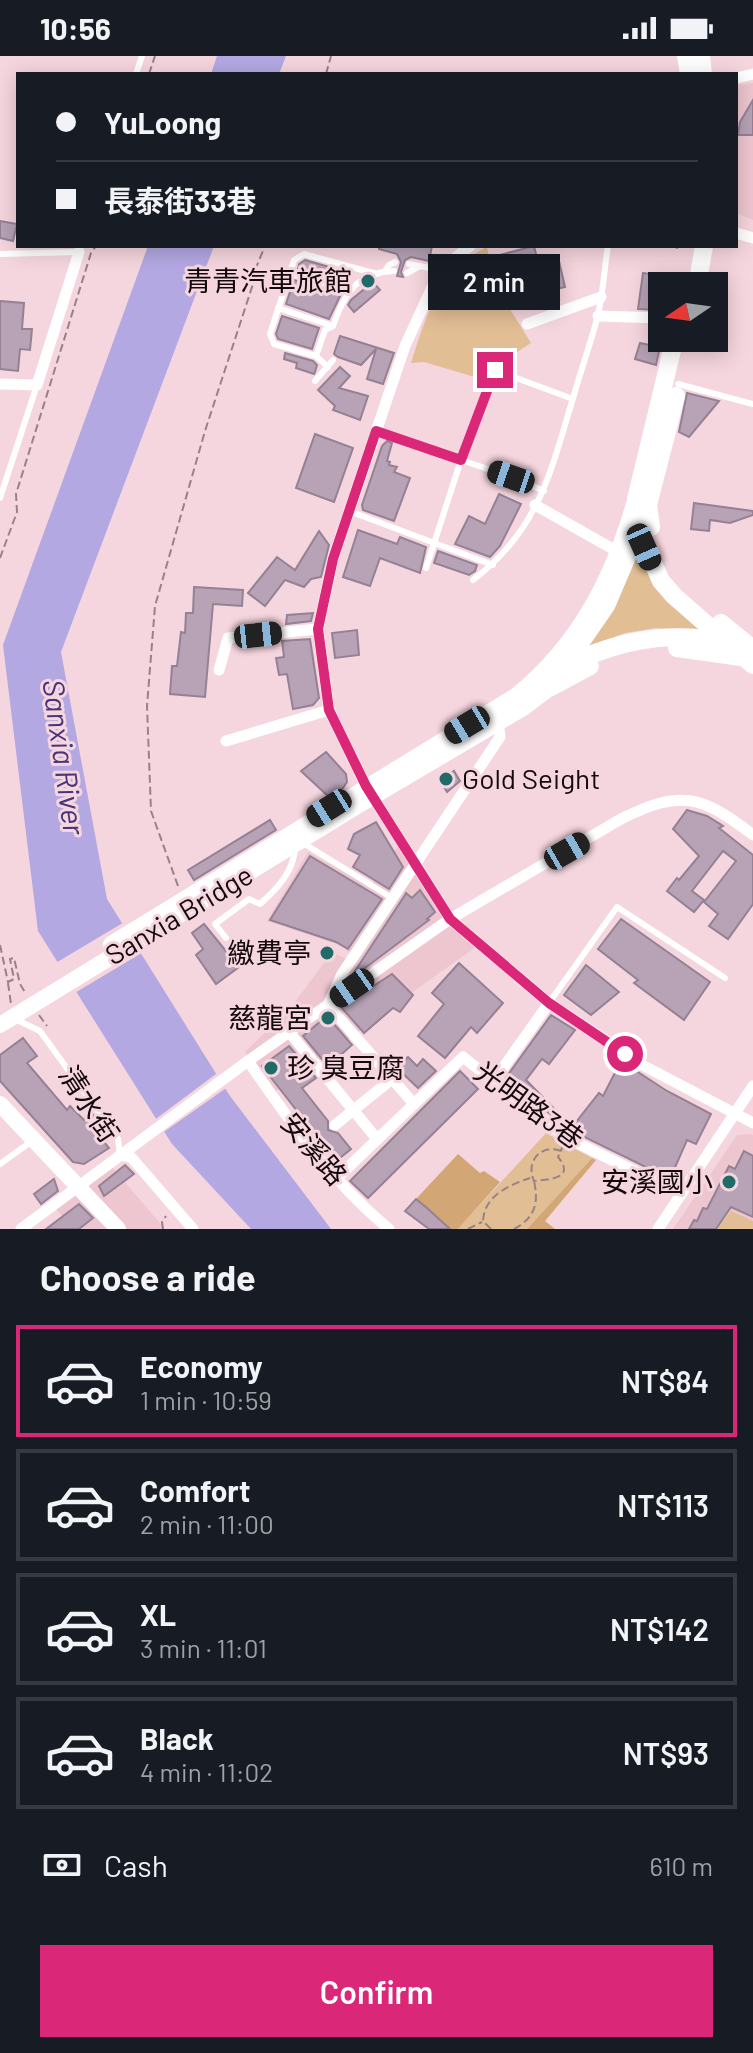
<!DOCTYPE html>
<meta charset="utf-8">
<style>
body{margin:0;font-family:Barlow,"Noto Sans TC",sans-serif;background:#20242c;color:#f1f3f6;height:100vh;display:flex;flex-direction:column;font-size:30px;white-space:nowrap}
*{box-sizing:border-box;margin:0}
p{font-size:26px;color:#9ea1a6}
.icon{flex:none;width:44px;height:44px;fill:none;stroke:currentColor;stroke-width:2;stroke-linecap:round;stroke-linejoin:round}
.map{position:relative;height:1173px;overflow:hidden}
.details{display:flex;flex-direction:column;background:#171b24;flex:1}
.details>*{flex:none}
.hud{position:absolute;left:16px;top:16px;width:722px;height:176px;border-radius:0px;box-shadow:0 4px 20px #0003;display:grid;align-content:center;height:176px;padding:0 40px;background:#171b24}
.needle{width:52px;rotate:257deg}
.buttons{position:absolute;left:648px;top:216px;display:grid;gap:16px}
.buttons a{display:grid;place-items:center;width:80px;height:80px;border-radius:0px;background:#171b24;box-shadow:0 4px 20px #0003;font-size:40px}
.end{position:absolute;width:36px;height:36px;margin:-18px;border:10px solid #db2777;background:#fff;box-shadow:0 0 0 4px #fff}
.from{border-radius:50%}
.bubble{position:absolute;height:56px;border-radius:0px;background:#171b24;box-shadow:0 4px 20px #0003;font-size:26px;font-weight:600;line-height:56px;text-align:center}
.car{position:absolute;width:24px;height:48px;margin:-24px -12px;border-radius:10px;box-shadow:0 0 6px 2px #0007;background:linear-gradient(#222 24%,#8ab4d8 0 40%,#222 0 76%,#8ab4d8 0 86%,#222 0)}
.hud b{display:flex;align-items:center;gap:28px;height:76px;font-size:30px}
.hud b+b{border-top:2px solid #363941}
.hud i{width:20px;height:20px;background:#f1f3f6}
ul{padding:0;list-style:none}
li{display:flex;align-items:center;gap:24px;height:112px;margin:0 16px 12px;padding:0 24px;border:4px solid #363941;border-radius:0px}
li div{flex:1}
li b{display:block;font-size:30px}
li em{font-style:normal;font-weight:600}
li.active{border-color:#db2777}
li>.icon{width:72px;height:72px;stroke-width:1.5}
h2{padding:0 40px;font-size:36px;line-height:96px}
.pay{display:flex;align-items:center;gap:20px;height:88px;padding:0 40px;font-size:30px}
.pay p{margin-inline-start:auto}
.cta{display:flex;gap:16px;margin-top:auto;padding:16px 40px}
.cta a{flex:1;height:92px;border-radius:0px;background:#db2777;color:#fff;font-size:32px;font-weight:600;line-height:92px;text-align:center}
.status{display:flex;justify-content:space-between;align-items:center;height:56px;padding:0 40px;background:#171b24;direction:ltr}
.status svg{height:22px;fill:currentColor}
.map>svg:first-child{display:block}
</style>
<div class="status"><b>10:56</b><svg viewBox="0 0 49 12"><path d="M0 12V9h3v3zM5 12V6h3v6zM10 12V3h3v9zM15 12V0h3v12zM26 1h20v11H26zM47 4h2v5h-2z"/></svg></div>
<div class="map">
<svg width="753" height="1173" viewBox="0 0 753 1173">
<rect width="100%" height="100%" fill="#f6d6de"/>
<g fill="#eec6d0">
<polygon points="753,27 753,164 736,157 736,29"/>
<polygon points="400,787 477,890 274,1036 245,996 292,950 332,896 347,903 351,897 337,888 267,865 308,796 370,831"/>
<polygon points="750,1078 753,1079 753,1173 673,1173 737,1079"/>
<polygon points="111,1110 165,1173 73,1173 56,1153"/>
</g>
<g fill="#e2be95">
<path d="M487 191 499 252 510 253 531 287 488 315 485 324 424 306 411 307C419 281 432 242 447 220 457 207 473 198 487 191Z"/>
<path d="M638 493C660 537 666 548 707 577L656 572 625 577 585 592Z"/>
<polygon points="546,1077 592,1102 527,1173 458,1173"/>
<polygon points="731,1155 753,1165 753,1173 717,1173"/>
</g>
<g fill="#d2a775">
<polygon points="458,1098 480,1117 484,1115 500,1126 458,1173 450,1173 416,1143"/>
<polygon points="592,1102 596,1104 545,1165 555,1173 527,1173"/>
</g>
<g fill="#b3a8e2">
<polygon points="217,0 286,0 279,18 211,18"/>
<polygon points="148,190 214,190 61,596 107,843 230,1040 331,1173 251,1173 172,1088 38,875 3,589"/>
</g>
<g fill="#f6d6de">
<polygon points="126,865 145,895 73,938 54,908"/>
<polygon points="220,1015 229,1030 161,1078 153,1065"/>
</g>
<g fill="#b7a2b6" stroke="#958194" stroke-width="2">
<polygon points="753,44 753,79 738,79 740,66"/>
<polygon points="0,165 17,168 13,185 0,182"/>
<polygon points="379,190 432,190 429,205 411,201 405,204 401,216 403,221 397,220 401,206 397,198 379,193"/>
<polygon points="534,190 539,210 559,205 565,231 503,246 492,201"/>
<polygon points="305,204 350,217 347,228 298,213 299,208"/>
<polygon points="643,217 670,221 669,230 662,230 662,254 638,253"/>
<polygon points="294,224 341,238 329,263 286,248"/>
<polygon points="373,226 380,234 354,256 348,249 351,244"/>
<polygon points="0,245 24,247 22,273 32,273 30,294 20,293 18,315 0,313"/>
<polygon points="282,260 319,272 312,293 278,283 276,278"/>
<polygon points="340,280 394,297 383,328 367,323 376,293 361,309 338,301 334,298"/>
<polygon points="640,287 660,291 656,309 635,303"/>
<polygon points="285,297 313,305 317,309 315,316 314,318 296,312 297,307 284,303"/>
<polygon points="340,311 350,320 339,332 368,340 360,364 333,354 335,350 318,334"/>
<polygon points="687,337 719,345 689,381 679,376"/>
<polygon points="315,378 353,392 334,446 296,432"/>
<polygon points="387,385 392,387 387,405 390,406 389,409 397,411 394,416 410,422 394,465 363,454 362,449 382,390"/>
<polygon points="499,438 521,448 500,490 490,501 455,488 469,460 485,468"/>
<polygon points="694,447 753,455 753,459 730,467 710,464 709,475 691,473"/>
<polygon points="358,474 397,488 400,481 426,491 420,517 380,502 370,530 343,521"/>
<polygon points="319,475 329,489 321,521 311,523 304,531 285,524 265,550 248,537 277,501 295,514"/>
<polygon points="438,495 477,509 475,515 469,519 434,507"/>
<polygon points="194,531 243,534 242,550 213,548 205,641 170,638 172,610 177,610 181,576 185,577 186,557 193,557"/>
<polygon points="313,557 311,565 286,568 287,559"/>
<polygon points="357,574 359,599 335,602 332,577"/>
<polygon points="310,583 319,642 313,649 293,653 287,618 279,619 276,602 284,601 282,585"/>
<polygon points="326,696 346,718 347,726 343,732 329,741 301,715"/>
<polygon points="454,715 460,725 447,736 440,724"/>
<polygon points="687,754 707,760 723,770 719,772 753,799 753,848 728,883 709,870 718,858 704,846 736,805 723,795 692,835 704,844 694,856 667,835 677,822 679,824 699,800 673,773"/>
<polygon points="270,764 276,774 194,824 188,814"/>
<polygon points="376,766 403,811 389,833 353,811 360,799 348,793 354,778"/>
<polygon points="310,800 382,843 348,893 336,886 270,864"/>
<polygon points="420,834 435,856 427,863 429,864 349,924 405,839 406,837 412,842"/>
<polygon points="621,863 710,926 684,964 634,927 638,924 598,893"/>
<polygon points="204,868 239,911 216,928 196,899 203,893 192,877"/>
<polygon points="459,907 503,947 477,977 471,971 445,1002 418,980 444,948 432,937"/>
<polygon points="586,909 619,936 591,959 564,939"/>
<polygon points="392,918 413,939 400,956 393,952 364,977 341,951"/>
<polygon points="551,959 575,974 549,1008 542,1003 526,1024 572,1071 599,1037 603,1040 621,1005 667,1035 711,1058 696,1088 687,1084 670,1123 572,1075 505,1023"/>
<polygon points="327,960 352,989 336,1003 339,1006 330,1013 303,980"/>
<polygon points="23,982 37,1000 27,1007 67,1054 70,1050 84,1064 92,1057 95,1062 90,1069 109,1092 84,1108 73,1106 0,1025 0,999"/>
<polygon points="289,990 316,1022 302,1032 328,1065 328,1074 338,1077 351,1093 336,1105 262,1010"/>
<polygon points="408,1001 417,1010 423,1003 436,1015 418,1032 397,1012"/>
<polygon points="460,1015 478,1033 368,1142 350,1125"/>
<polygon points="744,1095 753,1100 753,1161 731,1151 716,1173 689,1173 694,1164 697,1165 703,1152 707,1153 729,1110 735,1113"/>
<polygon points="125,1109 134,1118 104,1140 99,1130"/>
<polygon points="54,1123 58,1135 41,1148 34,1138"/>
<polygon points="416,1143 427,1152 450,1173 429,1173 405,1155"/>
<polygon points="79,1148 93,1162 79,1173 46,1173"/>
</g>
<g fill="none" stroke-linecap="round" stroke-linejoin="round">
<g stroke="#988187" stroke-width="2" stroke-dasharray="8 4" stroke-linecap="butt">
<polyline points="149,18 155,0"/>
<polyline points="326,18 331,0"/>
<polyline points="674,190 677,192 677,190"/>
<polyline points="0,502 17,456 16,438 91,197 96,190"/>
<polyline points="178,830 151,755 147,650 155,550 205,375 253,228 255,214 265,190"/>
<polyline points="0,889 8,926 14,923 10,903 14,902 20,928 26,938"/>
<polyline points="245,902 247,904"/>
<polyline points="8,927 11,948"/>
<polyline points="39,959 47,970"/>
<path d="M561 1095C541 1087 525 1106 534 1125 546 1123 577 1124 558 1101L563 1090"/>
<polyline points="163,1173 162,1166 166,1160"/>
<polyline points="468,1173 482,1166"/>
<path d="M491 1173 483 1165C484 1140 509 1129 530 1122"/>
<path d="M514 1173C535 1162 539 1147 534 1125"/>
</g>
<g stroke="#fff" stroke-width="6">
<polyline points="136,18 142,0"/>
<polyline points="0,198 79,196 81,190"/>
<polyline points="409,208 440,214"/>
<polyline points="385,215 389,209 395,206"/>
<polyline points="290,217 350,235"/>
<polyline points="407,217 420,210"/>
<polyline points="278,252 333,270"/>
<path d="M316 300 325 274 333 270C344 239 356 216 394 215"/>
<polyline points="328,311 316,300 274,288 270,278 294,204 304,198 377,218"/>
<polyline points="315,325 333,304"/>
<polyline points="678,328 753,348"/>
<polyline points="376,375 511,421 544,435"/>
<polyline points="0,442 37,329"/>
<polyline points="349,455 493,509"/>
<polyline points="426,512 461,404 495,314 573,343"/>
<path d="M473 524C540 473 551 414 574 339 581 314 590 289 597 263 603 240 604 214 608 190"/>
<polyline points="303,787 392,842"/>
<path d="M226 882 215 868 249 843 260 848C277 833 294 815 295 792"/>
<polyline points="549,947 617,851 725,922"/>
<polyline points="15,963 40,975 118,1083 120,1099"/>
<polyline points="0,1108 32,1085"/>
</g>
<g stroke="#fff" stroke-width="11">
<polyline points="736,22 753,18"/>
<polyline points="736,177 753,182"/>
<polyline points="470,190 440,214 405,290 333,503 318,573 329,654 366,730 450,863 549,947 644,1010 753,1067"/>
<polyline points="598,260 662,262"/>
<polyline points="527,268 601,241"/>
<polyline points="0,328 37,329 79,196"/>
<polyline points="535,449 620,497"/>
<polyline points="219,614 228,582 318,573"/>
<polyline points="226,685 329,654"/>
<polyline points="289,976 377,1083"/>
<path d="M248 1005C290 1066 332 1126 389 1173"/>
<polyline points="493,1026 549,947"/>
<polyline points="414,1048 328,949 342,918 500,681 498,666"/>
<polyline points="335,1069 392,1023"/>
<polyline points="120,1099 131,1101 193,1173"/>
<polyline points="337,1122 463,1001 567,1082 681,1138"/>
<path d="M21 1173 248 1005 450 863 621 763C681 733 701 739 753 779"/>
<polyline points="658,1173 753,1030"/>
</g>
<g stroke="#fff" stroke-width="16">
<path d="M111 888 517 639C579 588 612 524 634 448"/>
<polyline points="0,969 359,749 523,652 551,631 607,550 642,468"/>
<polyline points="0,1048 118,1173"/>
</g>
<g stroke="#fff" stroke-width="18">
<polyline points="686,0 689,18"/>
<polyline points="701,0 703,18"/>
<polyline points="697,230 704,190"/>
<polyline points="675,282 636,443 639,476 661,525 674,540 753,609"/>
<polyline points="651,471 648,449 676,340"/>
<polyline points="721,567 753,593"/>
<polyline points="677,592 741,601"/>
<path d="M542 619C608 590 649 573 724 585"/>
<polyline points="551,631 590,610"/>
</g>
</g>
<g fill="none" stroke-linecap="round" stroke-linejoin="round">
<polyline stroke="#db2777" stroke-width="10" points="495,314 461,404 376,375 333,503 318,573 329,654 366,730 450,863 549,947 625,998"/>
</g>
<g fill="#206b67" stroke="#f6d6de" stroke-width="3">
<circle cx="368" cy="225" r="8"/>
<circle cx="446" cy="723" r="8"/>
<circle cx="327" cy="897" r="8"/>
<circle cx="328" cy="962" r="8"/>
<circle cx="271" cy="1012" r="8"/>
<circle cx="729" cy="1126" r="8"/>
</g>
<g text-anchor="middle" stroke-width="6" stroke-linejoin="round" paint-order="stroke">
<g font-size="28" fill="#140a0d" stroke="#f6d6de" text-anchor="end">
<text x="352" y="235">青青汽車旅館</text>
<text x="462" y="733" text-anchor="start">Gold Seight</text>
<text x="311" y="907">繳費亭</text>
<text x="312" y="972">慈龍宮</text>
<text x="287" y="1022" text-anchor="start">珍 臭豆腐</text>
<text x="713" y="1136">安溪國小</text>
</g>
<g font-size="28" fill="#140a0d" stroke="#f6d6de">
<text transform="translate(179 859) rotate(-31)" y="10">Sanxia Bridge</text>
<text transform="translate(89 1048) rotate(57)" y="10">清水街</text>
<text transform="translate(529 1049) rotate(36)" y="10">光明路3巷</text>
<text transform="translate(314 1093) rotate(50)" y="10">安溪路</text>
</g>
<g font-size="30" font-style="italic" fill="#473479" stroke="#f6d6de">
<text transform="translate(63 701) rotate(82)" y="10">Sanxia River</text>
</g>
</g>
</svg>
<div class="buttons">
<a><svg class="needle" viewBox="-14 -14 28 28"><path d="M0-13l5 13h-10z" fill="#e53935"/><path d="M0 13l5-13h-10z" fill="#9ea1a6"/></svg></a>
</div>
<i class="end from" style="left:625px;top:998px"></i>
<i class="end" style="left:495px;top:314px"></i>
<div class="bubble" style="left:428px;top:198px;width:132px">2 min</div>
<i class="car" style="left:511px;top:421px;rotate:289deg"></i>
<i class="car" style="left:644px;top:491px;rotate:156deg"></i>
<i class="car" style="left:258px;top:579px;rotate:84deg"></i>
<i class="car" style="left:467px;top:669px;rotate:239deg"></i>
<i class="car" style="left:329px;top:752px;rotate:238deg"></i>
<i class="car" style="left:567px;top:795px;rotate:60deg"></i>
<i class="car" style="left:352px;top:932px;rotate:235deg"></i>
<div class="hud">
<b><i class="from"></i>YuLoong</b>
<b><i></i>長泰街33巷</b>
</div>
</div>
<section class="details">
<h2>Choose a ride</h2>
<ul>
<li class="active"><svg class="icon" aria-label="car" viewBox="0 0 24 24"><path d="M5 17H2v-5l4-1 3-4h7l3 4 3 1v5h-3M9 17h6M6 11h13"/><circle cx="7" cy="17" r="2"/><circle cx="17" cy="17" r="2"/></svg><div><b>Economy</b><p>1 min · 10:59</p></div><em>NT$84</em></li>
<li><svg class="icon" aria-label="car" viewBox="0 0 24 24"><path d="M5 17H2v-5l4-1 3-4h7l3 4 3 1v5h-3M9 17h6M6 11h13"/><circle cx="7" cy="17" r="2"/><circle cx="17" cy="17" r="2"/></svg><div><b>Comfort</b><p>2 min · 11:00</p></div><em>NT$113</em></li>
<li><svg class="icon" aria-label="car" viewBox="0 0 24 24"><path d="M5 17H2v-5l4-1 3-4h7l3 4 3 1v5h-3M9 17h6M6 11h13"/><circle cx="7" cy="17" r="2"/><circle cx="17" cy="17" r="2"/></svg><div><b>XL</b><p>3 min · 11:01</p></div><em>NT$142</em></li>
<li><svg class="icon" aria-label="car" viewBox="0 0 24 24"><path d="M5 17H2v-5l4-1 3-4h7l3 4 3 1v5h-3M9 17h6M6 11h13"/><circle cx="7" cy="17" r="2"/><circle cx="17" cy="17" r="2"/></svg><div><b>Black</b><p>4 min · 11:02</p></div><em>NT$93</em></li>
</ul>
<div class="pay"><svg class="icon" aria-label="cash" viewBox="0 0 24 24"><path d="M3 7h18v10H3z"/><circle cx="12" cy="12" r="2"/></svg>Cash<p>610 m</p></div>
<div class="cta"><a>Confirm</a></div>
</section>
